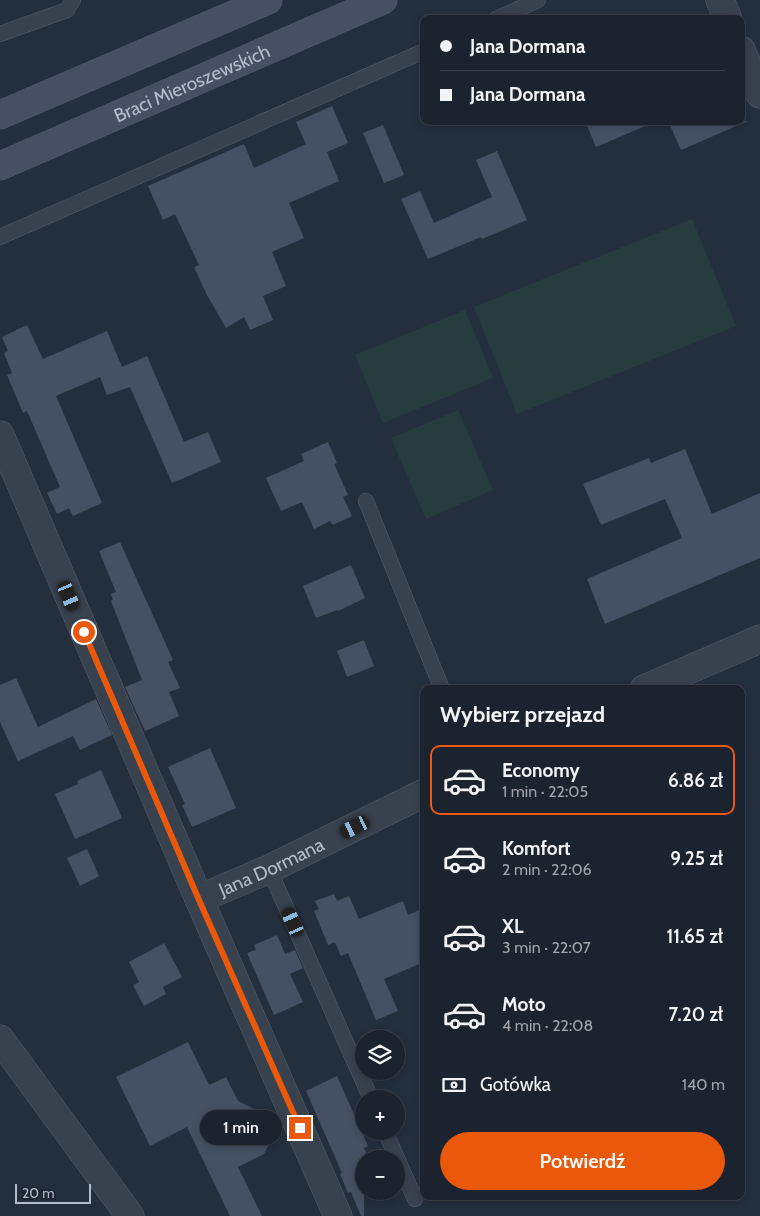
<!DOCTYPE html>
<html lang="pl">
<meta charset="utf-8">
<style>
body{margin:0;font-family:Cabin,sans-serif;background:#242b36;color:#f1f3f6;height:100vh;display:flex;flex-direction:column;font-size:19px;white-space:nowrap}
*{box-sizing:border-box;margin:0}
p{font-size:16px;color:#a0a4aa}
.icon{flex:none;width:28px;height:28px;fill:none;stroke:currentColor;stroke-width:2;stroke-linecap:round;stroke-linejoin:round}
.map{position:relative;flex:1;overflow:hidden}
.drawer{position:absolute;left:420px;top:685px;width:325px;height:515px;display:flex;flex-direction:column;background:#1b232e;border-radius:10px;box-shadow:0 2px 8px #0003,0 0 0 1px #39404a}
.drawer>*{flex:none}
.banner{position:absolute;left:420px;top:15px;width:325px;height:110px;border-radius:10px;box-shadow:0 2px 8px #0003,0 0 0 1px #39404a;display:grid;align-content:center;height:110px;padding:0 20px;background:#1b232e}
.fabs{position:absolute;left:355px;top:1030px;display:grid;gap:10px}
.fabs a{display:grid;place-items:center;width:50px;height:50px;border-radius:50%;background:#1b232e;box-shadow:0 2px 8px #0003,0 0 0 1px #39404a;font-size:25px}
.scale{position:absolute;left:15px;bottom:12px;width:76px;box-sizing:border-box;padding-left:5px;border:2px solid #b4bcc9;border-top:0;font-size:14px;line-height:18px;white-space:nowrap;color:#b4bcc9;-webkit-text-stroke:4px #1d2633;paint-order:stroke}
.end{position:absolute;width:22px;height:22px;margin:-11px;border:6px solid #ea580c;background:#fff;box-shadow:0 0 0 2px #fff}
.from{border-radius:50%}
.bubble{position:absolute;height:35px;border-radius:18px;background:#1b232e;box-shadow:0 2px 8px #0003,0 0 0 1px #39404a;font-size:16px;font-weight:600;line-height:35px;text-align:center}
.car{position:absolute;width:15px;height:30px;margin:-15px -8px;border-radius:6px;box-shadow:0 0 4px 1px #0007;background:linear-gradient(#222 24%,#8ab4d8 0 40%,#222 0 76%,#8ab4d8 0 86%,#222 0)}
.banner b{display:flex;align-items:center;gap:18px;height:48px;font-size:19px}
.banner b+b{border-top:1px solid #39404a}
.banner i{width:12px;height:12px;background:#f1f3f6}
ul{padding:0;list-style:none}
li{display:flex;align-items:center;gap:15px;height:70px;margin:0 10px 8px;padding:0 10px;border:2px solid transparent;border-radius:10px}
li div{flex:1}
li b{display:block;font-size:19px}
li em{font-style:normal;font-weight:600}
li.on{border-color:#ea580c}
li>.icon{width:45px;height:45px;stroke-width:1.5}
h2{padding:0 20px;font-size:22px;line-height:60px}
.pay{display:flex;align-items:center;gap:12px;height:55px;padding:0 20px;font-size:19px}
.pay p{margin-inline-start:auto}
.cta{display:flex;gap:10px;margin-top:auto;padding:10px 20px}
.cta a{flex:1;height:58px;border-radius:30px;background:#ea580c;color:#fff;font-size:20px;font-weight:600;line-height:58px;text-align:center}
.map>svg:first-child{display:block}
</style>
<div class="map">
<svg width="760" height="1216" viewBox="0 0 760 1216">
<rect width="100%" height="100%" fill="#242f3e"/>
<g fill="#263c3f">
<polygon points="692,219 736,326 517,414 474,307"/>
<polygon points="465,310 493,378 383,423 355,355"/>
<polygon points="458,410 493,490 426,519 391,438"/>
</g>
<g fill="#455162">
<polygon points="332,106 348,143 327,152 339,181 289,203 304,238 272,252 286,286 263,296 273,320 250,330 244,317 226,328 207,295 194,267 199,265 175,214 163,220 148,186 244,144 254,168 306,144 296,122"/>
<polygon points="585,121 657,121 596,147"/>
<polygon points="668,121 748,121 681,150"/>
<polygon points="383,125 404,175 384,183 363,133"/>
<polygon points="497,151 527,220 482,239 481,237 428,259 401,199 420,191 434,223 492,197 476,160"/>
<polygon points="27,325 43,359 107,331 122,367 147,356 184,442 208,432 221,462 172,483 130,387 107,395 100,377 56,396 102,503 73,516 69,508 57,514 47,493 60,487 27,411 23,413 7,375 12,373 4,353 8,351 2,337"/>
<polygon points="328,442 337,463 334,464 348,495 343,497 352,516 333,525 330,521 314,529 302,502 281,511 266,478 304,461 301,454"/>
<polygon points="685,449 712,514 760,493 760,558 605,624 587,579 682,538 665,499 601,525 583,484 649,458 651,463"/>
<polygon points="120,542 173,660 168,662 180,688 169,692 179,716 145,731 125,687 142,680 111,601 113,600 111,594 116,592 99,551"/>
<polygon points="351,565 365,598 338,611 337,610 316,618 303,586"/>
<polygon points="364,640 374,666 347,677 337,651"/>
<polygon points="16,678 38,727 96,699 112,735 80,750 73,736 18,761 0,722 0,685"/>
<polygon points="210,748 236,808 192,827 182,805 185,804 168,767"/>
<polygon points="101,770 122,818 75,839 55,794 78,784 77,781"/>
<polygon points="87,849 99,876 80,886 67,858"/>
<polygon points="334,894 337,901 349,896 359,919 403,901 408,915 424,908 424,962 384,979 398,1011 376,1020 348,953 341,956 335,942 328,945 314,911 319,909 315,901"/>
<polygon points="277,935 285,954 295,950 303,968 290,974 303,1002 274,1015 247,953 256,950 254,945"/>
<polygon points="164,943 182,977 163,987 166,994 144,1006 133,985 139,982 129,962"/>
<polygon points="188,1042 209,1085 226,1077 238,1101 256,1110 271,1140 264,1154 238,1167 262,1216 230,1216 187,1127 150,1146 116,1077"/>
<polygon points="337,1076 368,1146 364,1148 369,1159 364,1159 364,1216 361,1216 351,1192 348,1193 340,1174 342,1173 306,1091"/>
</g>
<g fill="none" stroke-linecap="round" stroke-linejoin="round">
<defs>
<g id="service">
<polyline points="496,19 538,0"/>
<polyline points="0,34 67,10 73,0"/>
<polyline points="0,237 424,51"/>
<polyline points="366,501 442,689"/>
<polyline points="269,869 371,1099"/>
<polyline points="385,1131 415,1199"/>
</g>
<g id="minor">
<polyline points="720,0 728,19"/>
<polyline points="741,50 760,94"/>
<polyline points="0,435 199,899 338,1216"/>
<polyline points="644,689 760,639"/>
<path id="s1" d="M199 899 269 869 424 793"/>
<polyline points="0,1039 130,1216"/>
</g>
<g id="secondary">
<polyline points="0,115 268,0"/>
<path id="s2" d="M0 166 383 0"/>
</g>
</defs>
<use href="#service" stroke="#565f6c" stroke-width="16"/>
<use href="#minor" stroke="#565f6c" stroke-width="29"/>
<use href="#secondary" stroke="#565f6c" stroke-width="29"/>
<use href="#service" stroke="#38414e" stroke-width="15"/>
<use href="#minor" stroke="#38414e" stroke-width="28"/>
<use href="#secondary" stroke="#465061" stroke-width="28"/>
</g>
<g fill="none" stroke-linecap="round" stroke-linejoin="round">
<polyline stroke="#ea580c" stroke-width="6" points="84,632 199,900 300,1128"/>
</g>
<g text-anchor="middle" stroke-width="5" stroke-linejoin="round" paint-order="stroke">
<g font-size="19" fill="#b4bcc9" stroke="#1d2633">
<text dy="7" stroke="none"><textPath href="#s2" startOffset="209">Braci Mieroszewskich</textPath></text>
<text dy="7" stroke="none"><textPath href="#s1" startOffset="79">Jana Dormana</textPath></text>
</g>
</g>
</svg>
<div class="fabs">
<a><svg class="icon" aria-label="layers" viewBox="0 0 24 24"><path d="M12 4l9 5-9 5-9-5zM3 14l9 5 9-5"/></svg></a>
<a>+</a>
<a>−</a>
</div>
<div class="scale">20 m</div>
<i class="end from" style="left:84px;top:632px"></i>
<i class="end" style="left:300px;top:1128px"></i>
<div class="bubble" style="left:200px;top:1110px;width:82px">1 min</div>
<i class="car" style="left:69px;top:596px;rotate:157deg"></i>
<i class="car" style="left:355px;top:827px;rotate:244deg"></i>
<i class="car" style="left:293px;top:922px;rotate:336deg"></i>
<div class="banner">
<b><i class="from"></i>Jana Dormana</b>
<b><i></i>Jana Dormana</b>
</div>
<section class="drawer">
<h2>Wybierz przejazd</h2>
<ul>
<li class="on"><svg class="icon" aria-label="car" viewBox="0 0 24 24"><path d="M5 17H2v-5l4-1 3-4h7l3 4 3 1v5h-3M9 17h6M6 11h13"/><circle cx="7" cy="17" r="2"/><circle cx="17" cy="17" r="2"/></svg><div><b>Economy</b><p>1 min · 22:05</p></div><em>6.86 zł</em></li>
<li><svg class="icon" aria-label="car" viewBox="0 0 24 24"><path d="M5 17H2v-5l4-1 3-4h7l3 4 3 1v5h-3M9 17h6M6 11h13"/><circle cx="7" cy="17" r="2"/><circle cx="17" cy="17" r="2"/></svg><div><b>Komfort</b><p>2 min · 22:06</p></div><em>9.25 zł</em></li>
<li><svg class="icon" aria-label="car" viewBox="0 0 24 24"><path d="M5 17H2v-5l4-1 3-4h7l3 4 3 1v5h-3M9 17h6M6 11h13"/><circle cx="7" cy="17" r="2"/><circle cx="17" cy="17" r="2"/></svg><div><b>XL</b><p>3 min · 22:07</p></div><em>11.65 zł</em></li>
<li><svg class="icon" aria-label="car" viewBox="0 0 24 24"><path d="M5 17H2v-5l4-1 3-4h7l3 4 3 1v5h-3M9 17h6M6 11h13"/><circle cx="7" cy="17" r="2"/><circle cx="17" cy="17" r="2"/></svg><div><b>Moto</b><p>4 min · 22:08</p></div><em>7.20 zł</em></li>
</ul>
<div class="pay"><svg class="icon" aria-label="cash" viewBox="0 0 24 24"><path d="M3 7h18v10H3z"/><circle cx="12" cy="12" r="2"/></svg>Gotówka<p>140 m</p></div>
<div class="cta"><a>Potwierdź</a></div>
</section>
</div>
